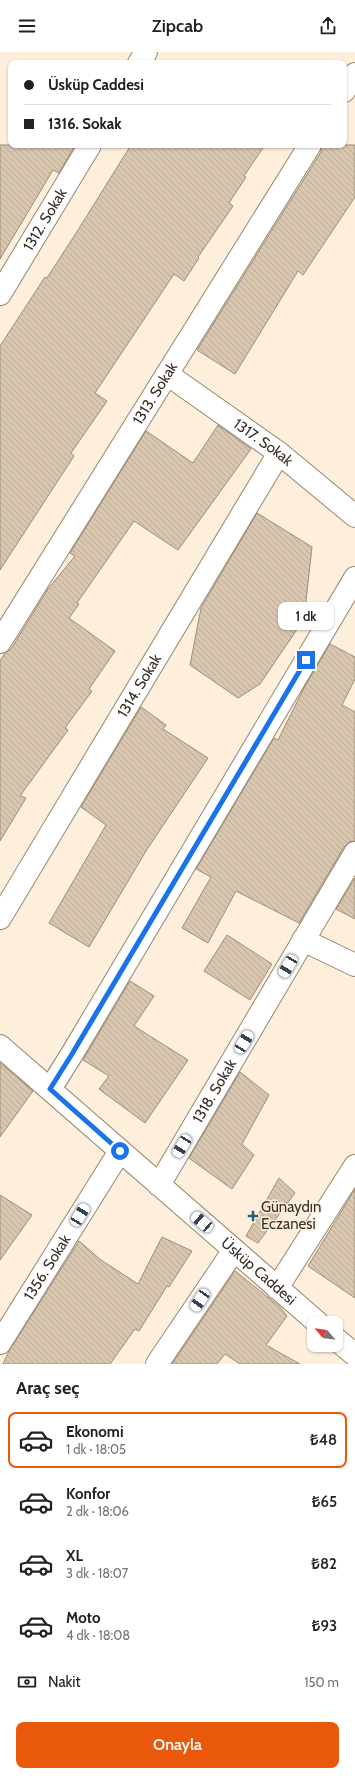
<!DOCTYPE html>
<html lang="tr">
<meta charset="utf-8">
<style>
body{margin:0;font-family:Cabin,sans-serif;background:#f2f2f2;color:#202124;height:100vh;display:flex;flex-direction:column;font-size:15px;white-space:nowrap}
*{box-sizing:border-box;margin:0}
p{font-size:13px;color:#757577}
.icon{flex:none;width:22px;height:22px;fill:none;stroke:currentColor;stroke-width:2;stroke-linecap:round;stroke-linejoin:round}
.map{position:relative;height:1312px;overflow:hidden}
.sheet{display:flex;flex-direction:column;background:#fff;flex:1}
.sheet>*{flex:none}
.guide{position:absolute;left:8px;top:8px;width:339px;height:88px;border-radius:8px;box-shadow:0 1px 3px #0004;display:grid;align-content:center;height:88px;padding:0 16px;background:#fff}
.needle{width:26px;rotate:298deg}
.buttons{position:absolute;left:307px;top:1264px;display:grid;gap:8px}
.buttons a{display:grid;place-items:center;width:36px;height:36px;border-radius:8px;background:#fff;box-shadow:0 1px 3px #0004;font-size:20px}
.end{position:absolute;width:18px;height:18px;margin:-9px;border:5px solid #1a73e8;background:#fff;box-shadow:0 0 0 2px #fff}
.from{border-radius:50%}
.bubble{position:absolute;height:28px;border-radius:8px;background:#fff;box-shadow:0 1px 3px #0004;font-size:13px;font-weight:600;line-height:28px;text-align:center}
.car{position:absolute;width:12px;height:24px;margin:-12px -6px;border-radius:5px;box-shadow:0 0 3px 1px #0007;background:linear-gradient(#fff 24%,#345 0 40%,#fff 0 76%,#345 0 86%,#fff 0)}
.guide b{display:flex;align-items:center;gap:14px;height:38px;font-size:15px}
.guide b+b{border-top:1px solid #e0e0e0}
.guide i{width:10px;height:10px;background:#202124}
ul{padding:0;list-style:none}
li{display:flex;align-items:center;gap:12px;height:56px;margin:0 8px 6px;padding:0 8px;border:2px solid transparent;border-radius:8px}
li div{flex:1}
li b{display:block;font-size:15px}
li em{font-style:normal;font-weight:600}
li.active{border-color:#ea580c}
li>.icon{width:36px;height:36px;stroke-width:1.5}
h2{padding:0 16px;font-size:18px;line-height:48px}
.pay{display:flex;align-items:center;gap:10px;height:44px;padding:0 16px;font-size:15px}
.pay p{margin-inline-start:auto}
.button{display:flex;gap:8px;margin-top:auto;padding:8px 16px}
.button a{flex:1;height:46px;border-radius:8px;background:#ea580c;color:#fff;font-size:16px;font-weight:600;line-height:46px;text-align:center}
header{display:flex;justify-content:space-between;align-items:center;height:52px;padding:0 16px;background:#fff;font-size:18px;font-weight:600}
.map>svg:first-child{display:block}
</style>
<header><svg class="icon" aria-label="menu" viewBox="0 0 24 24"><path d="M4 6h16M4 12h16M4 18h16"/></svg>Zipcab<svg class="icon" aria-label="share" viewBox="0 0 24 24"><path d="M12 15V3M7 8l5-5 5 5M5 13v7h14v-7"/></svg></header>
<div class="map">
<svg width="355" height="1312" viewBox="0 0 355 1312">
<defs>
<pattern id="building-back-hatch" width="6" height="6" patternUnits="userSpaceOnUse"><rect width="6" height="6" fill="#d8c6ae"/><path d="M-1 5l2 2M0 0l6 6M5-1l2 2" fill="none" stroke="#baaa96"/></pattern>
</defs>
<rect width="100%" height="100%" fill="#feefdc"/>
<g fill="url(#building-back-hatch)" stroke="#9e8d76">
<polygon points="0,93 75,93 59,121 53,118 0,207"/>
<polygon points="131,93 265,93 244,124 246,125 229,151 233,154 198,205 199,206 184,229 174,222 95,341 107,349 71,401 74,404 0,518 0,294 45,225 47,226 78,178"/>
<polygon points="322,93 355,93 355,145 303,223 298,219 235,322 197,298 321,100"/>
<polygon points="218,373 251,397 178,498 134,469 77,551 79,552 69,566 115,599 89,637 92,639 65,676 68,678 20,744 26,746 0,789 0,609 5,601 11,597 48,537 75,504 70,501 146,379 193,411"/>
<polygon points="257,461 312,495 304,567 260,632 238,646 190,613 201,556"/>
<polygon points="330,592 355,605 355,627 342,653 355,660 355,789 349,790 344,795 299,871 236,839 208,891 182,876 211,825 196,817 274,686 278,688 304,636"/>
<polygon points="141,655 166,673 163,677 208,706 146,799 89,895 49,871 106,773 81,755"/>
<polygon points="355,826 355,867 336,857"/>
<polygon points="227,883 272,912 250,948 204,919"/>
<polygon points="130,929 154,944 134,974 188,1008 145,1071 99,1037 109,1024 83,1008"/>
<polygon points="0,1011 33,1039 0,1085"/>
<polygon points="240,1020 269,1043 242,1092 254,1103 232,1137 189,1106"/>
<polygon points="279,1126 295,1141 258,1191 246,1184"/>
<polygon points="355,1137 355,1246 308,1214"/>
<polygon points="0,1143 32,1163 0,1208"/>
<polygon points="162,1185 192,1199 169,1235 167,1234 139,1279 135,1277 110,1312 3,1312 9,1299 79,1189 101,1208 138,1232"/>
<polygon points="235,1219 279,1254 287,1264 266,1293 300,1312 240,1312 225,1302 217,1312 172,1312"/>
</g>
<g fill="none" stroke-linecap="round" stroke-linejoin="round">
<defs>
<g id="minor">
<polyline points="139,11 146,0"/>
<polyline points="344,39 355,22"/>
<path id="s1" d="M0 242 90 93"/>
<path id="s2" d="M167 322 279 401 355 464"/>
<path id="s3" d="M0 590 310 93"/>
<path id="s4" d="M0 866 279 401"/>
<polyline points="303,888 355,913"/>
<path id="s5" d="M0 994 318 1271"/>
<polyline points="50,1037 72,1002 355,526"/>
<path id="s6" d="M159 1133 355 801"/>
<polyline points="277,1236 355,1114"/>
<polyline points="336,1287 355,1303"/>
<path id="s7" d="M0 1291 120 1099"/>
<polyline points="157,1312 234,1198"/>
</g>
</defs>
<use href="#minor" stroke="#978670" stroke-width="24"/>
<use href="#minor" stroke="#fff" stroke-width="22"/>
</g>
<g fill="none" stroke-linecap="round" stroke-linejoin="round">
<polyline stroke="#1a73e8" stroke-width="5" points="120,1099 50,1037 72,1002 306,608"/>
</g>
<path fill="#216076" stroke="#feefdc" stroke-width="1.5" d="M251 1158h4v4h4v4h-4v4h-4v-4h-4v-4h4z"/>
<g text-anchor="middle" stroke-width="3" stroke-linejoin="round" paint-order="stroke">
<g font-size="15" fill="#372f26" stroke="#feefdc">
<text dy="5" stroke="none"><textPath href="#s1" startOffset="87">1312. Sokak</textPath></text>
<text dy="5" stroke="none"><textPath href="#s3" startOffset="293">1313. Sokak</textPath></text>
<text dy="5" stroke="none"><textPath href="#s2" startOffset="118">1317. Sokak</textPath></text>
<text dy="5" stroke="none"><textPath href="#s4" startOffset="271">1314. Sokak</textPath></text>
<text dy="5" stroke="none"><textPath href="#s6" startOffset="109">1318. Sokak</textPath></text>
<text dy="5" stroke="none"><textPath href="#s7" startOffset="89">1356. Sokak</textPath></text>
<text dy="5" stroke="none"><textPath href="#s5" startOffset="343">Üsküp Caddesi</textPath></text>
</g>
<g font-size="15" fill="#372f26" stroke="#feefdc" text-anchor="start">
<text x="261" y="1160">Günaydın<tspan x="261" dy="17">Eczanesi</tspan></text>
</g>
</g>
</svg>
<div class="buttons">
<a><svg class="needle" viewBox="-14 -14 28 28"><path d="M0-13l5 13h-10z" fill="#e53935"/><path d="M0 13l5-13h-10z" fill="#757577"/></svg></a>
</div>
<i class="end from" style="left:120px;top:1099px"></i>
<i class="end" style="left:306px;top:608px"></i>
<div class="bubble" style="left:278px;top:550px;width:56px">1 dk</div>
<i class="car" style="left:288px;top:914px;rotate:211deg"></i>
<i class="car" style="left:244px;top:990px;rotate:31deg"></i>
<i class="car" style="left:182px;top:1094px;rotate:211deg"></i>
<i class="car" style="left:80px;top:1163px;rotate:32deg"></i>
<i class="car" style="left:202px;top:1170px;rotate:311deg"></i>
<i class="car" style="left:200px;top:1248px;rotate:214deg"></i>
<div class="guide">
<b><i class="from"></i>Üsküp Caddesi</b>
<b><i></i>1316. Sokak</b>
</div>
</div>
<section class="sheet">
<h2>Araç seç</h2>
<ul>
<li class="active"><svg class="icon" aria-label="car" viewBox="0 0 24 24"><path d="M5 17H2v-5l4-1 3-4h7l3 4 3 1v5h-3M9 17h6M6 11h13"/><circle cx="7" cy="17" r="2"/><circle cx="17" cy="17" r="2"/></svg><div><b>Ekonomi</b><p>1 dk · 18:05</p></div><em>₺48</em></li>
<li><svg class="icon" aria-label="car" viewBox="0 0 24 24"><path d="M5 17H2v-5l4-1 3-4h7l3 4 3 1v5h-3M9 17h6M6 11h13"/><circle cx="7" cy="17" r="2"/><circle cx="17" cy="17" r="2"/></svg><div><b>Konfor</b><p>2 dk · 18:06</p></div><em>₺65</em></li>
<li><svg class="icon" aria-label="car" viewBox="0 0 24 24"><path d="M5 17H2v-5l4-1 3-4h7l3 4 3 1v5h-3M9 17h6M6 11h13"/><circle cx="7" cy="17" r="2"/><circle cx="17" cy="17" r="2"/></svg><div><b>XL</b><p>3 dk · 18:07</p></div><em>₺82</em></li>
<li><svg class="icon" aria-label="car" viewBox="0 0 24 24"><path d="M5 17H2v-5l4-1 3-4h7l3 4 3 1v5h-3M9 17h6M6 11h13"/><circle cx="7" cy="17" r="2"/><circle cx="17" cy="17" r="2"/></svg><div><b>Moto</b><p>4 dk · 18:08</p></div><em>₺93</em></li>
</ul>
<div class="pay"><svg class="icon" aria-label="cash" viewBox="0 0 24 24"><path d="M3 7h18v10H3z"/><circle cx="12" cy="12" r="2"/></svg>Nakit<p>150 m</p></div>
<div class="button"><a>Onayla</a></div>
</section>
